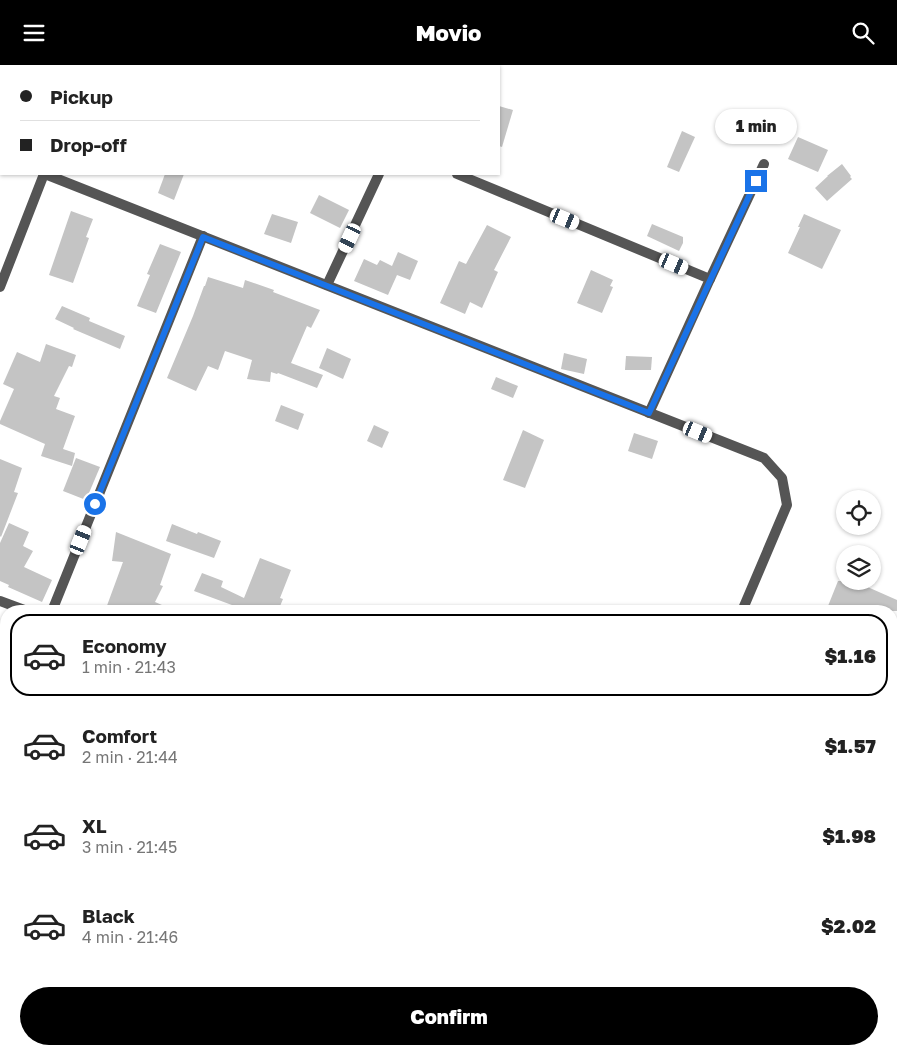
<!DOCTYPE html>
<meta charset="utf-8">
<style>
body{margin:0;font-family:"Golos Text",sans-serif;background:#f6f6f6;color:#222;height:100vh;display:flex;flex-direction:column;font-size:19px;white-space:nowrap}
*{box-sizing:border-box;margin:0}
p{font-size:16px;color:#767676}
.icon{flex:none;width:28px;height:28px;fill:none;stroke:currentColor;stroke-width:2;stroke-linecap:round;stroke-linejoin:round}
.map{position:relative;flex:1;overflow:hidden}
.panel{position:absolute;left:0px;top:540px;width:898px;height:450px;display:flex;flex-direction:column;background:#fff;border-radius:20px 20px 0 0;box-shadow:0 1px 4px #0004}
.panel>*{flex:none}
.guide{position:absolute;left:0px;top:0px;width:500px;height:110px;box-shadow:0 1px 4px #0004;display:grid;align-content:center;height:110px;padding:0 20px;background:#fff}
.controls{position:absolute;left:836px;top:425px;display:grid;gap:10px}
.controls a{display:grid;place-items:center;width:45px;height:45px;border-radius:50%;background:#fff;box-shadow:0 1px 4px #0004;font-size:25px}
.end{position:absolute;width:22px;height:22px;margin:-11px;border:6px solid #1a73e8;background:#fff;box-shadow:0 0 0 2px #fff}
.from{border-radius:50%}
.bubble{position:absolute;height:35px;border-radius:18px;background:#fff;box-shadow:0 1px 4px #0004;font-size:16px;font-weight:800;line-height:35px;text-align:center}
.car{position:absolute;width:15px;height:30px;margin:-15px -8px;border-radius:6px;box-shadow:0 0 4px 1px #0007;background:linear-gradient(#fff 24%,#345 0 40%,#fff 0 76%,#345 0 86%,#fff 0)}
.guide b{display:flex;align-items:center;gap:18px;height:48px;font-size:19px}
.guide b+b{border-top:1px solid #e0e0e0}
.guide i{width:12px;height:12px;background:#222}
ul{padding:9px 0 0;list-style:none}
li{display:flex;align-items:center;gap:15px;height:82px;margin:0 10px 8px;padding:0 10px;border:2px solid transparent;border-radius:20px}
li div{flex:1}
li b{display:block;font-size:19px}
li em{font-style:normal;font-weight:800}
li.current{border-color:#000}
li>.icon{width:45px;height:45px;stroke-width:1.5}
.action{display:flex;gap:10px;margin-top:auto;padding:10px 20px}
.action a{flex:1;height:58px;border-radius:30px;background:#000;color:#fff;font-size:20px;font-weight:800;line-height:58px;text-align:center}
header{display:flex;justify-content:space-between;align-items:center;height:65px;padding:0 20px;background:#000;color:#fff;font-size:22px;font-weight:800}
.map>svg:first-child{display:block}
</style>
<header><svg class="icon" aria-label="menu" viewBox="0 0 24 24"><path d="M4 6h16M4 12h16M4 18h16"/></svg>Movio<svg class="icon" aria-label="search" viewBox="0 0 24 24"><circle cx="10" cy="10" r="6"/><path d="M15 15l6 6"/></svg></header>
<div class="map">
<svg width="897" height="990" viewBox="0 0 897 990">
<rect width="100%" height="100%" fill="#fff"/>
<g fill="#c4c4c4">
<polygon points="499,41 513,45 502,82 499,81"/>
<polygon points="758,47 764,60 740,78 731,67 742,58 741,55"/>
<polygon points="682,66 695,72 679,107 667,102"/>
<polygon points="798,72 828,85 818,107 788,94"/>
<polygon points="842,99 851,111 850,112 852,114 827,136 815,123 828,111 827,111"/>
<polygon points="165,109 184,109 174,135 158,128"/>
<polygon points="319,130 349,145 340,163 310,148"/>
<polygon points="71,146 93,154 86,172 89,173 73,218 49,210"/>
<polygon points="272,149 298,157 291,178 264,169"/>
<polygon points="804,149 841,165 822,204 788,188 800,162 798,162"/>
<polygon points="652,159 683,172 683,178 679,186 647,171"/>
<polygon points="487,160 511,172 494,205 498,207 482,243 470,237 465,249 440,238 459,196 466,199"/>
<polygon points="160,179 181,187 156,248 137,241 150,210 147,209"/>
<polygon points="398,187 418,196 410,215 397,210 388,230 354,216 364,194 377,200 380,195 392,201"/>
<polygon points="591,205 613,215 610,221 613,222 602,248 577,238"/>
<polygon points="208,212 243,223 245,215 274,225 273,227 320,245 311,263 307,261 291,298 323,310 317,323 278,308 277,309 271,307 270,317 247,314 252,295 225,286 218,305 208,301 196,326 167,313 193,251 204,221 205,221"/>
<polygon points="62,241 90,253 89,256 125,271 120,284 73,264 74,263 55,254"/>
<polygon points="46,279 76,290 72,302 69,301 54,331 60,333 56,344 75,351 63,384 75,388 72,401 41,391 45,379 0,359 0,356 14,324 3,319 17,287 40,297"/>
<polygon points="327,283 351,294 343,314 319,303"/>
<polygon points="564,288 587,294 584,309 561,304"/>
<polygon points="626,291 652,292 651,305 625,305"/>
<polygon points="496,312 518,321 513,333 491,324"/>
<polygon points="281,340 304,349 298,365 275,356"/>
<polygon points="374,360 389,367 382,383 367,376"/>
<polygon points="523,365 544,375 525,423 503,415"/>
<polygon points="634,368 658,376 652,394 628,386"/>
<polygon points="76,393 100,402 86,435 63,426"/>
<polygon points="0,394 22,403 14,427 18,428 1,472 0,471"/>
<polygon points="9,458 29,467 23,481 33,486 24,502 52,515 42,537 8,522 9,520 0,516 0,478"/>
<polygon points="172,459 197,469 198,467 221,476 214,493 166,476"/>
<polygon points="116,467 171,489 160,520 163,521 155,537 176,546 105,546 123,497 112,496"/>
<polygon points="260,493 291,505 280,533 283,534 278,546 238,546 240,543 194,526 202,508 223,516 221,522 244,533"/>
<polygon points="838,516 854,516 897,535 897,546 826,546"/>
</g>
<g fill="none" stroke-linecap="round" stroke-linejoin="round">
<g stroke="#555" stroke-width="10">
<polyline points="103,1 103,0"/>
<polyline points="416,1 417,0"/>
<polyline points="0,91 1,92"/>
<polyline points="45,109 764,393 782,413 787,440 742,546"/>
<polyline points="457,109 710,214 649,348"/>
<polyline points="710,214 764,99"/>
<polyline points="327,220 379,109"/>
<polyline points="0,222 44,109"/>
<polyline points="0,536 27,546"/>
<polyline points="52,546 203,171"/>
<polyline points="0,694 6,696"/>
<polyline points="0,862 6,864"/>
<polyline points="315,984 332,990"/>
<polyline points="66,990 68,984"/>
<polyline points="239,990 241,984"/>
<polyline points="569,990 571,984"/>
</g>
</g>
<g fill="none" stroke-linecap="round" stroke-linejoin="round">
<polyline stroke="#1a73e8" stroke-width="6" points="95,439 203,172 649,348 756,116"/>
</g>
</svg>
<div class="controls">
<a><svg class="icon" aria-label="locate" viewBox="0 0 24 24"><circle cx="12" cy="12" r="6"/><path d="M12 2v4M12 18v4M2 12h4M18 12h4"/></svg></a>
<a><svg class="icon" aria-label="layers" viewBox="0 0 24 24"><path d="M12 4l9 5-9 5-9-5zM3 14l9 5 9-5"/></svg></a>
</div>
<i class="end from" style="left:95px;top:439px"></i>
<i class="end" style="left:756px;top:116px"></i>
<div class="bubble" style="left:715px;top:44px;width:82px">1 min</div>
<i class="car" style="left:565px;top:154px;rotate:112deg"></i>
<i class="car" style="left:350px;top:173px;rotate:205deg"></i>
<i class="car" style="left:674px;top:199px;rotate:113deg"></i>
<i class="car" style="left:698px;top:367px;rotate:112deg"></i>
<i class="car" style="left:81px;top:475px;rotate:22deg"></i>
<div class="guide">
<b><i class="from"></i>Pickup</b>
<b><i></i>Drop-off</b>
</div>
<section class="panel">
<ul>
<li class="current"><svg class="icon" aria-label="car" viewBox="0 0 24 24"><path d="M5 17H2v-5l4-1 3-4h7l3 4 3 1v5h-3M9 17h6M6 11h13"/><circle cx="7" cy="17" r="2"/><circle cx="17" cy="17" r="2"/></svg><div><b>Economy</b><p>1 min · 21:43</p></div><em>$1.16</em></li>
<li><svg class="icon" aria-label="car" viewBox="0 0 24 24"><path d="M5 17H2v-5l4-1 3-4h7l3 4 3 1v5h-3M9 17h6M6 11h13"/><circle cx="7" cy="17" r="2"/><circle cx="17" cy="17" r="2"/></svg><div><b>Comfort</b><p>2 min · 21:44</p></div><em>$1.57</em></li>
<li><svg class="icon" aria-label="car" viewBox="0 0 24 24"><path d="M5 17H2v-5l4-1 3-4h7l3 4 3 1v5h-3M9 17h6M6 11h13"/><circle cx="7" cy="17" r="2"/><circle cx="17" cy="17" r="2"/></svg><div><b>XL</b><p>3 min · 21:45</p></div><em>$1.98</em></li>
<li><svg class="icon" aria-label="car" viewBox="0 0 24 24"><path d="M5 17H2v-5l4-1 3-4h7l3 4 3 1v5h-3M9 17h6M6 11h13"/><circle cx="7" cy="17" r="2"/><circle cx="17" cy="17" r="2"/></svg><div><b>Black</b><p>4 min · 21:46</p></div><em>$2.02</em></li>
</ul>
<div class="action"><a>Confirm</a></div>
</section>
</div>
